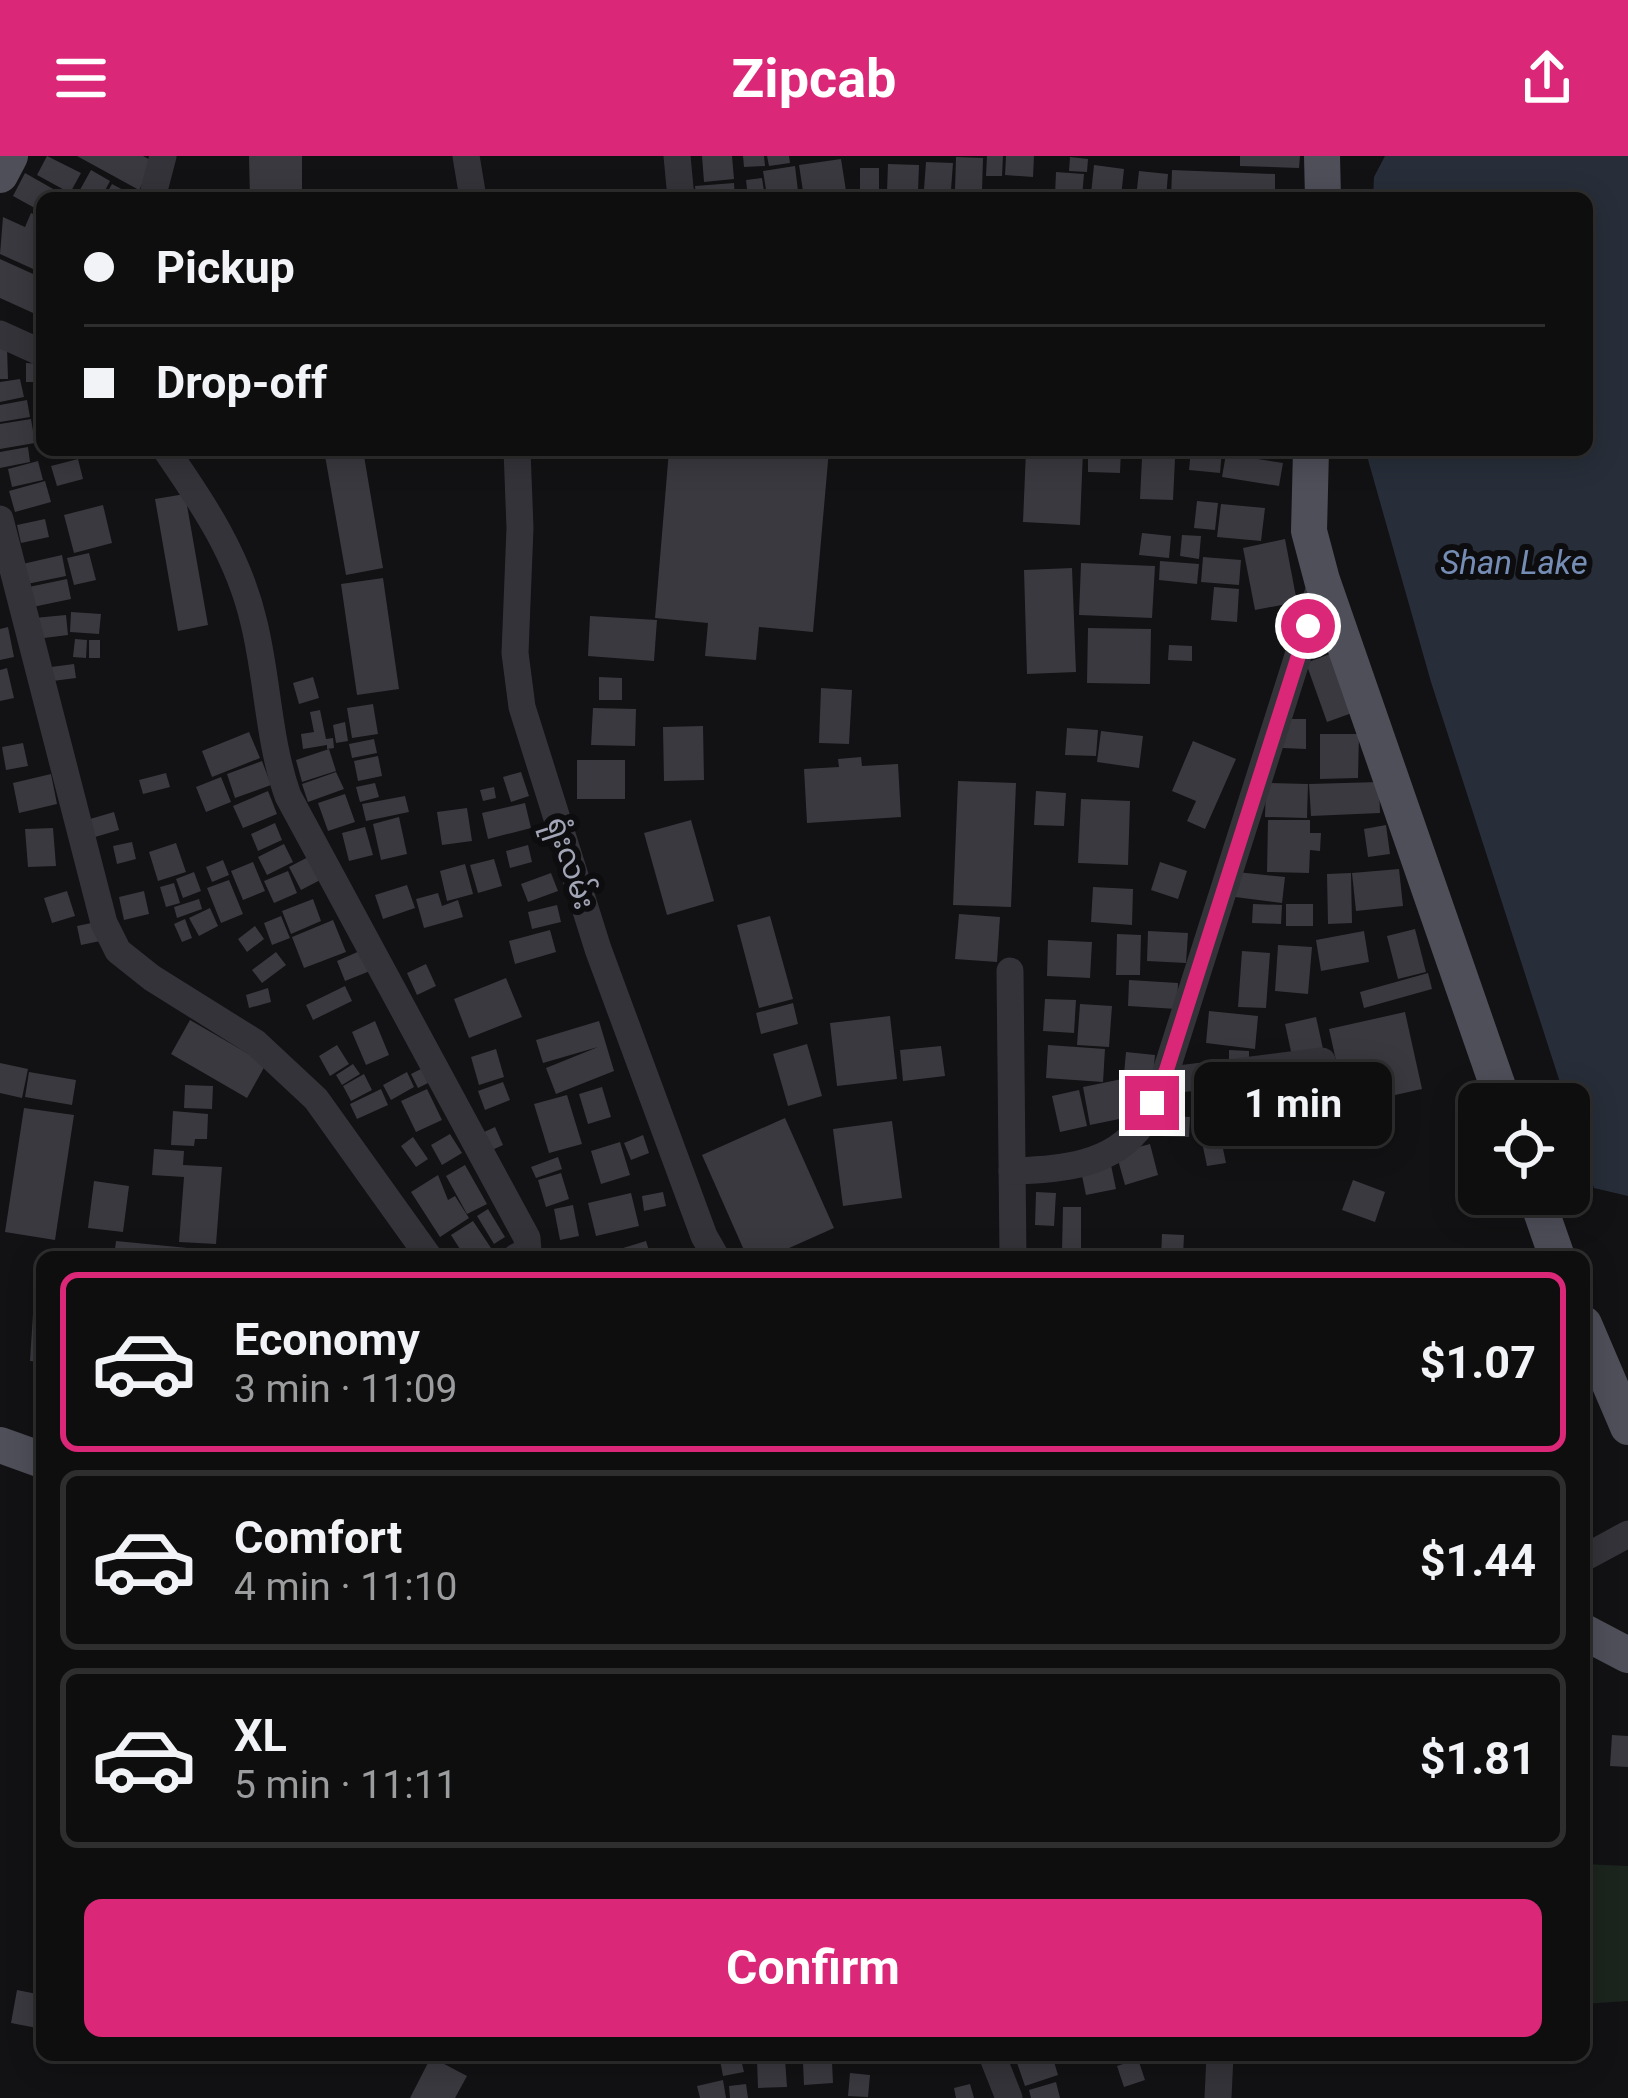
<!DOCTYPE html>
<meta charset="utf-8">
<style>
body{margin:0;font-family:Roboto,"Noto Sans Myanmar",sans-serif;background:#1c1c1d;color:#f1f3f6;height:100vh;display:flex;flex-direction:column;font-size:45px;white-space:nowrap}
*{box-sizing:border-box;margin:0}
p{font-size:39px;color:#9b9c9e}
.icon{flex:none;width:66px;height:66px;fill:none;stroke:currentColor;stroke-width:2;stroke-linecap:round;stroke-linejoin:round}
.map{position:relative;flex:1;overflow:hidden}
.side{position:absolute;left:36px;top:1095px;width:1554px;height:810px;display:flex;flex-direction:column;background:#0e0e0f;border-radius:18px;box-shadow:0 6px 30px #0003,0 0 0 3px #2e2e2f}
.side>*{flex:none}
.guide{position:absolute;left:36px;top:36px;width:1557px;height:264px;border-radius:18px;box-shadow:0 6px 30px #0003,0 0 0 3px #2e2e2f;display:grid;align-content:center;height:264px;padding:0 48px;background:#0e0e0f}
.buttons{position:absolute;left:1458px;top:927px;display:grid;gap:24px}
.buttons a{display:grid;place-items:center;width:132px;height:132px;border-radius:18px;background:#0e0e0f;box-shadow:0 6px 30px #0003,0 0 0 3px #2e2e2f;font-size:60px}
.end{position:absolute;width:54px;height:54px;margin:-27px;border:15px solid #db2777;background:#fff;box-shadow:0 0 0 6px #fff}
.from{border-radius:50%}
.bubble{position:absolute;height:84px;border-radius:18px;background:#0e0e0f;box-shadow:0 6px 30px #0003,0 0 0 3px #2e2e2f;font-size:39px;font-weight:700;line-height:84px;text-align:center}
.guide b{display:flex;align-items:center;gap:42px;height:114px;font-size:45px}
.guide b+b{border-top:3px solid #2e2e2f}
.guide i{width:30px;height:30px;background:#f1f3f6}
ul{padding:21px 0 0;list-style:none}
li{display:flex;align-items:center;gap:36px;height:180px;margin:0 24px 18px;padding:0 24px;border:6px solid #2e2e2f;border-radius:18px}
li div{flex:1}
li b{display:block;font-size:45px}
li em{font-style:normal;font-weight:700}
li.on{border-color:#db2777}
li>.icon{width:108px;height:108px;stroke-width:1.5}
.primary-button{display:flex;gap:24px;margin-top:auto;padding:24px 48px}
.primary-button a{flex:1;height:138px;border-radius:18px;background:#db2777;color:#fff;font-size:48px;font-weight:700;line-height:138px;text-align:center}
header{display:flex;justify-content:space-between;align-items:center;height:156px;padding:0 48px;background:#db2777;color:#fff;font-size:54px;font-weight:700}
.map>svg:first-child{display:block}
</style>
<header><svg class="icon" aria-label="menu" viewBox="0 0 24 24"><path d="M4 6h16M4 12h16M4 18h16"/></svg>Zipcab<svg class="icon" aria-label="share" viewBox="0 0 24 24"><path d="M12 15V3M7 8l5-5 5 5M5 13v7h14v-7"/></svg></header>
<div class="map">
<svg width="1628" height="1942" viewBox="0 0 1628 1942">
<rect width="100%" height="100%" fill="#121214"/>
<polygon fill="#1c241e" points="1584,1708 1628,1710 1628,1845 1584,1848"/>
<polygon fill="#272e39" points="1385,0 1628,0 1628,1040 1594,1032 1431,526 1367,300 1367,294 1587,294 1587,42 1373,42 1374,21"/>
<g fill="#39393f">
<polygon points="47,0 81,17 70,37 37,19"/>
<polygon points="77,0 143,0 154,6 139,34"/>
<polygon points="249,0 302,0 302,42 250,42"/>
<polygon points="702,0 732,0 734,23 704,26"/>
<polygon points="743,0 764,0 765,10 744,11"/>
<polygon points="767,0 789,0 790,7 769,10"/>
<polygon points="987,0 1003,0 1002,20 986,20"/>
<polygon points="1006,0 1034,0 1033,21 1005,19"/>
<polygon points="1240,0 1300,0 1299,12 1240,10"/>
<polygon points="956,1 983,2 982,35 955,34"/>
<polygon points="1070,1 1088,3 1087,16 1069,15"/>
<polygon points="841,3 846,35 804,42 799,9"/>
<polygon points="926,6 953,7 951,34 924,33"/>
<polygon points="888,8 919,9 918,36 887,35"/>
<polygon points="1094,9 1124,13 1121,41 1091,38"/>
<polygon points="795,10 798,35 767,40 763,15"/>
<polygon points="860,12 879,12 879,34 860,33"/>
<polygon points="91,14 110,25 101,42 79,42 76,41"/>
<polygon points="1172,14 1275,18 1275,42 1171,42"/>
<polygon points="1139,15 1168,18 1166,42 1136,42"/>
<polygon points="1056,16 1084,18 1082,41 1055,39"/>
<polygon points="25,17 69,42 42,42 42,56 13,40"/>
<polygon points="762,22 765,42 748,42 746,24"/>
<polygon points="734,27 735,42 696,42 695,30"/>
<polygon points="112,28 138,42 104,42"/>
<polygon points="31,57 42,62 42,117 0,98 3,61 25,71"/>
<polygon points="0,103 42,122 42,161 0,142"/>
<polygon points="0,190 7,190 8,223 0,223"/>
<polygon points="26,207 42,208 42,226 26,226"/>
<polygon points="20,223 24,241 0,246 0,226"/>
<polygon points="27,244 30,261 0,266 0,249"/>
<polygon points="31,263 35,287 0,293 0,268"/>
<polygon points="28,291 30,306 0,312 0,296"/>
<polygon points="324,294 363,294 383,412 346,419"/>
<polygon points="669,294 829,294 813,476 759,471 756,504 705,500 708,467 655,462"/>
<polygon points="1026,294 1083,294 1080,369 1023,366"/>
<polygon points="1088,294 1121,294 1120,317 1088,316"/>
<polygon points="1191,294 1222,294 1220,317 1189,314"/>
<polygon points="1226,294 1280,294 1279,303 1226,297"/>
<polygon points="1226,298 1283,307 1279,330 1222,321"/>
<polygon points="1142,302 1175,303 1173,344 1140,343"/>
<polygon points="78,303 83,323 57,330 51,310"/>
<polygon points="38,305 43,324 12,331 8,313"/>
<polygon points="45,325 51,346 15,356 9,335"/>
<polygon points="185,338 208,469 178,475 155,343"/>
<polygon points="1197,345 1218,347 1215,374 1194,372"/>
<polygon points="1221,348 1265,352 1261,385 1217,381"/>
<polygon points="103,349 112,387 74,397 64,359"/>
<polygon points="45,363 49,381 21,387 17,369"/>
<polygon points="1142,377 1171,380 1169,402 1139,399"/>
<polygon points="1182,379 1201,380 1199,403 1180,400"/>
<polygon points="1285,383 1297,446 1255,454 1243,392"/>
<polygon points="89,397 96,424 74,429 67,402"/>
<polygon points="62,399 66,420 22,429 18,409"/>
<polygon points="1203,401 1241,404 1239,429 1201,426"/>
<polygon points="1160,405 1199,408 1197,428 1159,424"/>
<polygon points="1081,407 1155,410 1152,462 1079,459"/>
<polygon points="1072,412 1076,516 1027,518 1024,414"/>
<polygon points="383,422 399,533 357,539 341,428"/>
<polygon points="67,423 71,443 28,452 24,432"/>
<polygon points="1214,431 1239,433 1237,466 1211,464"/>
<polygon points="71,456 101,458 99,478 70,476"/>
<polygon points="66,459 68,479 36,483 34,462"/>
<polygon points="590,460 657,464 654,505 588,500"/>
<polygon points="8,471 14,501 0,504 0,473"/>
<polygon points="1088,472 1151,473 1150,528 1087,527"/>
<polygon points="75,483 87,484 86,502 73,501"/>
<rect x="89" y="484" width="11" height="18"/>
<polygon points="1169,489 1192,490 1192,505 1168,504"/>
<polygon points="1330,498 1352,557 1327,566 1306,507"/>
<polygon points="74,508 76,522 45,526 43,512"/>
<polygon points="7,512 14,542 0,545 0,514"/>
<polygon points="313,521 319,542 299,548 293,527"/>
<polygon points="599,521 622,522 622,544 599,544"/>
<polygon points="821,532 852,534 849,588 819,587"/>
<polygon points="373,548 378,578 352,582 347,552"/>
<polygon points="593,552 636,553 635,590 591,589"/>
<polygon points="320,554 326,583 333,582 334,592 327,593 327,589 303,593 301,578 314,576 310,556"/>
<polygon points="1283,563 1306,563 1306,593 1283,592"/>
<polygon points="345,566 348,585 336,587 333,569"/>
<polygon points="703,570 704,624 664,625 663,571"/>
<polygon points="1067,572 1098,574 1096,600 1065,599"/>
<polygon points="1101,575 1143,580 1139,612 1097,606"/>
<polygon points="249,576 260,602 212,621 202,595"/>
<polygon points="1320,578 1359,578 1358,622 1320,623"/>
<polygon points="374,583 377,597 352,602 349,588"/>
<polygon points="1193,585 1236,603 1205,673 1187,665 1196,645 1172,635"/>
<polygon points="23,587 28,610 6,614 2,591"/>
<polygon points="329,593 336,615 302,626 296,604"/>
<polygon points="378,600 382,620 358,625 354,605"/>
<polygon points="861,601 862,610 898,608 901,661 807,667 804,613 839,611 838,603"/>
<rect x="577" y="604" width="48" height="39"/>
<polygon points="262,605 271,629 235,642 227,618"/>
<polygon points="336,616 344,633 308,646 302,628"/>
<polygon points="521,616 529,640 511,646 503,621"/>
<polygon points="166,617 170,631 143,638 139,624"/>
<polygon points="51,618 57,648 19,657 13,627"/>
<polygon points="221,621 231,646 206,656 196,631"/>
<polygon points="958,625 1016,627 1011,751 953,749"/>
<polygon points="1379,626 1380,657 1311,660 1309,628"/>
<polygon points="375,627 379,641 360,646 356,631"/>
<polygon points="1266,627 1308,628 1307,662 1265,661"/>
<polygon points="494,631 496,642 483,645 480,634"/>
<polygon points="268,635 277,658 243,672 233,650"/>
<polygon points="1036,635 1066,637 1064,670 1034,669"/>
<polygon points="345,638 355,666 328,675 318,647"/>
<polygon points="405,640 409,656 366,665 362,648"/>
<polygon points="1081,643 1130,645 1128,709 1078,707"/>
<polygon points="525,647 531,672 488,683 482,657"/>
<polygon points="467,652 472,685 442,689 437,656"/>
<polygon points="114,656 119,674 95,681 90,663"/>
<polygon points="399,661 407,698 381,704 373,668"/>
<polygon points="691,664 714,745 667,759 644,677"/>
<polygon points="1268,664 1310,664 1310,677 1321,677 1320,695 1310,694 1309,717 1267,716"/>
<polygon points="275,667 282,684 258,695 251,678"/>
<polygon points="1386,669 1390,698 1368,701 1364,673"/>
<polygon points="365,671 373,699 349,705 342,677"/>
<polygon points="53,672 56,710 28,711 25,673"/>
<polygon points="132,686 136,703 117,708 113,690"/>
<polygon points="176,687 186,716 158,725 149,696"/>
<polygon points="284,688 293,706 267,719 258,701"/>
<polygon points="528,689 532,706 510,712 506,695"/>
<polygon points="312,699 324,722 301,734 289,711"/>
<polygon points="494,703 502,730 478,737 470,709"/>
<polygon points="223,704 229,719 212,726 206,711"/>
<polygon points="253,706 265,735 243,744 231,715"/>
<polygon points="1160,706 1187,715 1178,743 1151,734"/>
<polygon points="465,708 473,738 447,745 440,715"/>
<polygon points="1399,713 1403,750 1356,755 1352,717"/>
<polygon points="288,715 297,737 274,747 264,725"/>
<polygon points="194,716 201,735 183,742 176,723"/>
<polygon points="1237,716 1285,721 1282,747 1235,741"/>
<polygon points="551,717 558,735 528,746 521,728"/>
<polygon points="1351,717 1352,767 1328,768 1327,718"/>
<polygon points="229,724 243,758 221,767 207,732"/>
<polygon points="174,727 180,747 166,751 160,731"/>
<polygon points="407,729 415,752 383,763 375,739"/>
<polygon points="1093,731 1133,733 1132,769 1091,766"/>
<polygon points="67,735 75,760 52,767 44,742"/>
<polygon points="144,735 149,758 124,764 119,741"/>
<polygon points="438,737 442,750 458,744 463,761 424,772 416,743"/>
<polygon points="199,743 202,753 177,762 174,751"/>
<polygon points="313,743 321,765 291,778 282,755"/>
<polygon points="1253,748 1282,749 1281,768 1252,767"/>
<rect x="1286" y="748" width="27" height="22"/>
<polygon points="557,749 561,766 532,773 528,756"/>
<polygon points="210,752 218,770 199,780 189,762"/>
<polygon points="959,758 1000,761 997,806 955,803"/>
<polygon points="281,760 290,782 272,789 264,767"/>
<polygon points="770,760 793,843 759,852 737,769"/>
<polygon points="185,763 192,782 182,786 174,768"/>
<polygon points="333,764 346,796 304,812 292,781"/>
<polygon points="101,765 105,784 81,789 77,770"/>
<polygon points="255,770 264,783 247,796 238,783"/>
<polygon points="1415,773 1426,816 1398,823 1387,780"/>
<polygon points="550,774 556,796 515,808 509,785"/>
<polygon points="1148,775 1188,777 1186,807 1147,805"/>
<polygon points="1364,775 1369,806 1321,815 1316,784"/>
<polygon points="1117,778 1141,779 1140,819 1116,819"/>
<polygon points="1048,784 1092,786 1090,822 1047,820"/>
<polygon points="1278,789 1312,791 1308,838 1275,835"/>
<polygon points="362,794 370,815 345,825 337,805"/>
<polygon points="1242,795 1270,797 1266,852 1238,851"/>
<polygon points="276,796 286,809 262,827 252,814"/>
<polygon points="426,808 436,830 417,839 407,817"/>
<polygon points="1428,817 1432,833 1364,852 1360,836"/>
<polygon points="506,822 522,861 469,882 454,843"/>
<polygon points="1129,824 1178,827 1177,853 1128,850"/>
<polygon points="345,830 352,845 313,864 306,849"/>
<polygon points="268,832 271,846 249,852 246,839"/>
<polygon points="1045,843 1076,844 1074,877 1043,875"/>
<polygon points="793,847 798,868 761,878 756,857"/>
<polygon points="1080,848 1112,850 1109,891 1077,889"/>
<polygon points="1209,855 1258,860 1255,893 1206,887"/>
<polygon points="1405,856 1422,933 1346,950 1329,873"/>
<polygon points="890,860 897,923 837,930 830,867"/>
<polygon points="1316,861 1323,893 1292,900 1285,868"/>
<polygon points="190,864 266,908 247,942 171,898"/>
<polygon points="375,865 389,899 366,909 352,876"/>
<polygon points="599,865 614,915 556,938 546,912 598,891 543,907 536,884"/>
<polygon points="807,888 822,940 788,950 773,898"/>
<polygon points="337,889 349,908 330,920 319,900"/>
<polygon points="1048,889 1105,893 1103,926 1046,922"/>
<polygon points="941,890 945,920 903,925 900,894"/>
<polygon points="496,893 504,921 479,929 471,901"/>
<polygon points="1229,894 1249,895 1249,907 1229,906"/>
<polygon points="1126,896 1155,899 1153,921 1124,918"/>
<polygon points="0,907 28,913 22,942 0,937"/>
<polygon points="353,908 360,918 342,929 336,919"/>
<polygon points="421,913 428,927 418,932 411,918"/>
<polygon points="29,916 76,924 72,949 25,941"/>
<polygon points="407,916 414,931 391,944 383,929"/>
<polygon points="1255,917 1279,918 1277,951 1253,950"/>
<polygon points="364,918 372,934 351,945 343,930"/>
<polygon points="1228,919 1252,921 1248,967 1224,964"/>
<polygon points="1308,921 1334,922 1333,945 1307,944"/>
<polygon points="1122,923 1129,961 1090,969 1083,931"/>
<polygon points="503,926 510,944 485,954 478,935"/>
<polygon points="185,929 213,930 212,953 184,952"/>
<polygon points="602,931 611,961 588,968 579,938"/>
<polygon points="381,933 388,949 357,963 350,948"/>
<polygon points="427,933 442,964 416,976 401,945"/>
<polygon points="1079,934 1087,970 1060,976 1052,940"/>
<polygon points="1193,934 1221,935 1220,961 1191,960"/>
<polygon points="567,939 582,988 549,997 534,948"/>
<polygon points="24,952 74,959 55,1084 5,1076"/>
<polygon points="173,955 208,958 207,983 195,983 194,990 171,989"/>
<polygon points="1162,960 1190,961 1189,981 1161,980"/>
<polygon points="785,962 834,1072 769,1101 747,1101 702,999"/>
<polygon points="892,965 902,1042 843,1050 833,973"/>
<polygon points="495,971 503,989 490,995 482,977"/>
<polygon points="450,978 462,997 442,1009 431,989"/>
<polygon points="643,979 649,997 631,1004 624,987"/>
<polygon points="413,981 428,1003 416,1011 401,990"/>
<polygon points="1221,983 1226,1007 1207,1010 1202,986"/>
<polygon points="620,986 630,1019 601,1028 591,995"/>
<polygon points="1150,988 1158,1019 1125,1029 1116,997"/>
<polygon points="154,993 184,995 183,1009 222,1011 216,1088 179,1086 184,1021 152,1019"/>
<polygon points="558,1001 562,1013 536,1022 531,1011"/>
<polygon points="465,1009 487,1048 467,1058 446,1020"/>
<polygon points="1111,1009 1116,1033 1086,1039 1081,1015"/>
<polygon points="561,1017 569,1043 546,1051 538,1024"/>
<polygon points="438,1019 448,1044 455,1040 469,1062 440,1081 411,1036"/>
<polygon points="1353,1024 1385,1036 1375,1066 1342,1054"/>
<polygon points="94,1025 129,1030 123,1076 88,1072"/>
<polygon points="663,1036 666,1050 644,1055 642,1040"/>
<polygon points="1036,1036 1056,1037 1054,1070 1035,1069"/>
<polygon points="631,1037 639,1070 596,1080 588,1047"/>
<polygon points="573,1049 579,1080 560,1084 554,1053"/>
<polygon points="1063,1051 1081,1051 1081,1095 1062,1095"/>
<polygon points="488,1053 505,1081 494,1088 477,1060"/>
<polygon points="473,1065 491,1092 476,1101 465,1101 451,1079"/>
<polygon points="1162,1078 1184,1079 1183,1101 1161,1101"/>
<polygon points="116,1085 208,1094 207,1101 114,1101"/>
<polygon points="646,1085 651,1101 597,1101 597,1100"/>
<polygon points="33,1158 42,1158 42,1206 30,1205"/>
<polygon points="1612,1579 1628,1580 1628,1611 1610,1610"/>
<polygon points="17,1834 42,1839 42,1873 11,1867"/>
<polygon points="719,1899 740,1899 744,1916 723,1920"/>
<polygon points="1032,1899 1052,1899 1058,1919 1025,1930 1016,1904"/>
<polygon points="431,1901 467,1920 455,1942 410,1942"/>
<polygon points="785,1903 787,1931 758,1932 757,1904"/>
<polygon points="1138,1903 1145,1924 1124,1931 1117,1910"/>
<polygon points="832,1906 833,1927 804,1929 803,1907"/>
<polygon points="850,1917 870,1919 868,1941 848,1940"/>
<polygon points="723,1924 726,1942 700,1942 697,1930"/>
<polygon points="1056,1926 1060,1942 1031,1942 1029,1934"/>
<polygon points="746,1928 748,1942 730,1942 729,1930"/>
<polygon points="970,1928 974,1942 956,1942 954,1932"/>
</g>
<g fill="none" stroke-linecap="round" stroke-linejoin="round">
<g stroke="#333339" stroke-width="27">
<polyline points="466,0 473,42"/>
<polyline points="677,0 681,42"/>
<polyline points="152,42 163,0"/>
<polyline points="0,178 42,197"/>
<path d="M166 294C204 349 239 401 254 467 268 524 268 584 288 640L527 1082 528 1095 516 1101"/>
<polyline points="517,294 520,372 515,497 522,551 598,793 704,1080 716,1101"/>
<polyline points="0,363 104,767 118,795 152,822 256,887 316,943 429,1101"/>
<polyline points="1010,815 1013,1101"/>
<polyline points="1163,925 1322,905"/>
<path d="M1012 1015C1058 1014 1113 1010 1142 968 1151 955 1156 939 1163 925L1322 424"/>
<polyline points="1584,1402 1628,1378"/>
<polyline points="992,1899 1009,1942"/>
<polyline points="1218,1942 1220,1899"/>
</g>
<g stroke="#4e4f59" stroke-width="36">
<polyline points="1322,0 1323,42"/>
<polyline points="0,19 10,0"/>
<polyline points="1311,294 1309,375 1322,424 1504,948"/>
<polyline points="1535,1038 1557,1101"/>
<polyline points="1584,1168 1628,1271"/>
<polyline points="0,1289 42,1304"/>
<polyline points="1584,1476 1628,1499"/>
</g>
</g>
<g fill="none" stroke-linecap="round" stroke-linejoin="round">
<polyline stroke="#db2777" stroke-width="15" points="1152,947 1163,925 1308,470"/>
</g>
<g text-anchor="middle" stroke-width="12" stroke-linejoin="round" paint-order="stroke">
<g font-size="30" fill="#a2a5b6" stroke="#0d0d0f">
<text transform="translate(571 707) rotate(72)" y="10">ရုံးလမ်း</text>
</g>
<g font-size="33" font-style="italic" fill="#758db5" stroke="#0d0d0f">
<text x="1514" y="418">Shan Lake</text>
</g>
</g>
</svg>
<div class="buttons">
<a><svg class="icon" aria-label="locate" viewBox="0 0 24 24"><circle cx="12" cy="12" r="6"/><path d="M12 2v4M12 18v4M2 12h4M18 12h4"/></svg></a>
</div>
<i class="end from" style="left:1308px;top:470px"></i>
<i class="end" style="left:1152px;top:947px"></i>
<div class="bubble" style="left:1194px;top:906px;width:198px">1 min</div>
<div class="guide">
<b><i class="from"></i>Pickup</b>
<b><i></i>Drop-off</b>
</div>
<section class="side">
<ul>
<li class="on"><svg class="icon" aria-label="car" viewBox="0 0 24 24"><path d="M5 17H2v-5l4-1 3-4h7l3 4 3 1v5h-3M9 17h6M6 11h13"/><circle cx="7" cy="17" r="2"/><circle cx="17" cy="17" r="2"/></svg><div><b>Economy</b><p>3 min · 11:09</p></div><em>$1.07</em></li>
<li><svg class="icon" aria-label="car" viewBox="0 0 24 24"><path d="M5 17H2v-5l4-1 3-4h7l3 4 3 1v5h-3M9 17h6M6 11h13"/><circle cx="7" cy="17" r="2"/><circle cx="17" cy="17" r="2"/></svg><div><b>Comfort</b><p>4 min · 11:10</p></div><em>$1.44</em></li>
<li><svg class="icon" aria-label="car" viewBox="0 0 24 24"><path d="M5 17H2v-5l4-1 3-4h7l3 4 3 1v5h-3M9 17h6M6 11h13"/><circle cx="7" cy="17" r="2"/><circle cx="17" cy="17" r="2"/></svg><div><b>XL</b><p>5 min · 11:11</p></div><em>$1.81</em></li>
</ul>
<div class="primary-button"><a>Confirm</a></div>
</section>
</div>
